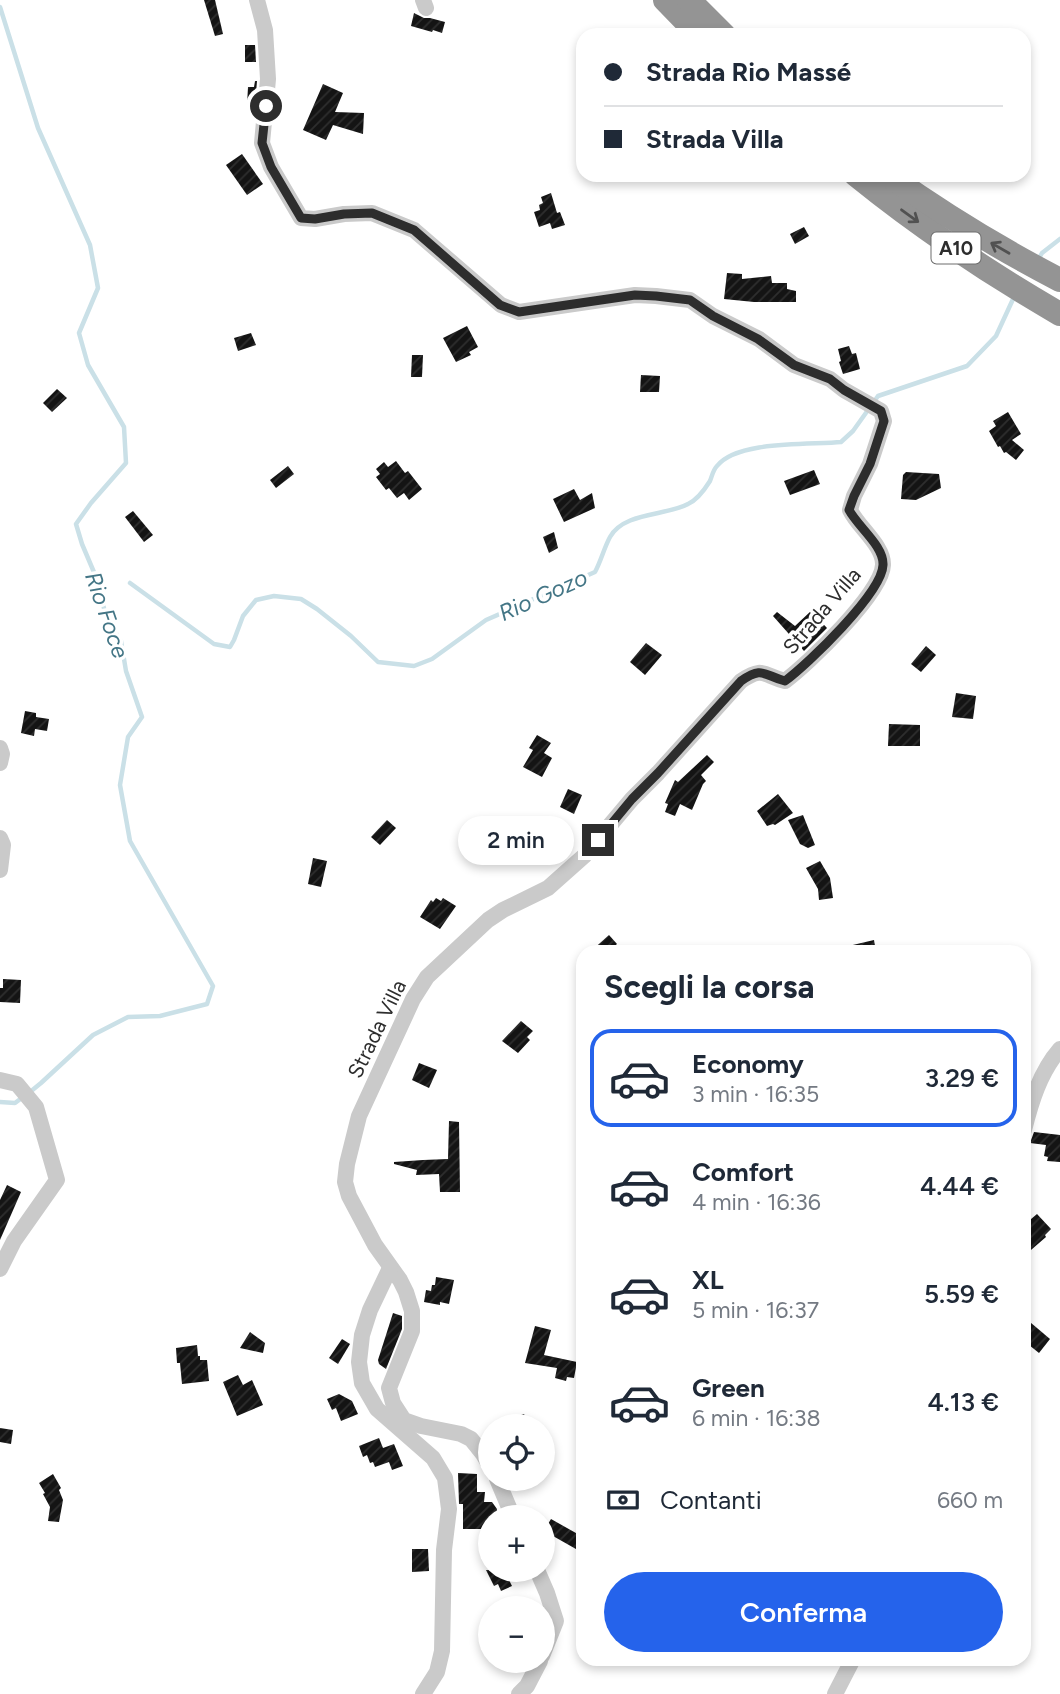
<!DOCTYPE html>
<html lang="it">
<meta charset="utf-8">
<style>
body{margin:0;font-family:Figtree,sans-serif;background:#f6f6f7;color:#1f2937;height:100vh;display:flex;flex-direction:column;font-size:26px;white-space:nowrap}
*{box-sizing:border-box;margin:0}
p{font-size:23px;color:#747a83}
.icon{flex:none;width:38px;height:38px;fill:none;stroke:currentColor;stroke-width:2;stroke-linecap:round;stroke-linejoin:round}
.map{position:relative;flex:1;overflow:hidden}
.panel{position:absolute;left:576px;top:945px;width:455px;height:721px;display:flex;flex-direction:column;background:#fff;border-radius:21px;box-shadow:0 4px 10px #0003}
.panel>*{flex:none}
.banner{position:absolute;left:576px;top:28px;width:455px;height:154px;border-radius:21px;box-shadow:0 4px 10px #0003;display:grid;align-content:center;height:154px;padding:0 28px;background:#fff}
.controls{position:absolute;left:478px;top:1414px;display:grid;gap:14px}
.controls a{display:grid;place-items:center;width:77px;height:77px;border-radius:50%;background:#fff;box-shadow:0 4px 10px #0003;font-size:35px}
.end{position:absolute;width:32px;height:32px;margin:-16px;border:9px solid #2d2d2d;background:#fff;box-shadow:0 0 0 4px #fff}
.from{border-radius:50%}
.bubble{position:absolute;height:49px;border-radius:24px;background:#fff;box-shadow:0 4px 10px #0003;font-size:23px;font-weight:600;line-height:49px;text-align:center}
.banner b{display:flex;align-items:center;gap:24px;height:66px;font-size:26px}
.banner b+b{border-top:2px solid #e0e1e3}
.banner i{width:18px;height:18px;background:#1f2937}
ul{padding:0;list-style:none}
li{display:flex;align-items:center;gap:21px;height:98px;margin:0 14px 10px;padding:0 14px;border:4px solid transparent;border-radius:21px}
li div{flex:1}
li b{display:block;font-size:26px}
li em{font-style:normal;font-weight:600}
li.selected{border-color:#2563eb}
li>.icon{width:63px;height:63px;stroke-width:1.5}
h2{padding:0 28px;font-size:32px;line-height:84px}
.pay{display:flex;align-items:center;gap:18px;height:77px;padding:0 28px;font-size:26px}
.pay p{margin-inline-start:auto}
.cta{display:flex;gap:14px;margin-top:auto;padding:14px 28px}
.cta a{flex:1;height:80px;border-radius:42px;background:#2563eb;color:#fff;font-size:28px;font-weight:600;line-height:80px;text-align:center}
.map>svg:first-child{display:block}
</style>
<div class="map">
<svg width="1060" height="1694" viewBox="0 0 1060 1694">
<defs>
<pattern id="building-hatch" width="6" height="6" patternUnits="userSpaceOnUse" patternTransform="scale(1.75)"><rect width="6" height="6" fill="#141414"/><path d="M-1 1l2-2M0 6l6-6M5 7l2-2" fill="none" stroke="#2e2e2e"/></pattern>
</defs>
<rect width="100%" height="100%" fill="#fff"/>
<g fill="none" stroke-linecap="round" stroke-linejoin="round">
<g stroke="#cae0e7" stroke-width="4.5">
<polyline points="0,7 38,128 90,245 98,288 79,333 88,365 124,427 126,463 91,503 76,524 82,544 96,577 107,620 121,641 126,671 142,717 128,737 120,785 130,841 213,986 207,1004 160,1016 128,1017 93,1035 41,1083 30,1092"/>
<polyline points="1038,260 1042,253 1060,239"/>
<path d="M130 583 214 644 230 647 234 640 243 616 256 600 274 596 301 599 317 609 351 636 378 662 414 666 432 659 486 620 595 572C601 561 604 548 610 537 624 512 666 516 688 504 697 500 705 489 710 481 712 476 713 470 717 466 737 440 811 445 841 442L853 431 878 396 967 366 996 336 1014 297"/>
<polyline points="0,1102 15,1103 23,1097"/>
</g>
</g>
<g fill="url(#building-hatch)">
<polygon points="204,0 215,0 223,34 215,36"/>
<polygon points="414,13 424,18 430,18 445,22 442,33 433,30 432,32 411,26"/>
<polygon points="245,45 255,45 256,62 245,62"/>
<polygon points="255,81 257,81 255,105 247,105 248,87 254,87"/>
<polygon points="323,84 343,93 335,112 364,113 363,134 333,125 326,140 303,130"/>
<polygon points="242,154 263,184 247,195 226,165"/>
<polygon points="551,193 557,213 560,212 565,225 552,229 550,223 539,227 534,212 540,210 539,205 543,203 541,197"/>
<polygon points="804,227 809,236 795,244 790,234"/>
<polygon points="727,273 742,274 742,279 771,276 772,283 787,283 787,289 796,291 796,302 754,302 724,299"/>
<polygon points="467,326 478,347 469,352 471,355 456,362 443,338"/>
<polygon points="251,333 256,345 238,351 234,338"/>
<polygon points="849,346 852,354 856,353 860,369 843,374 839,362 841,361 838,349"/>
<polygon points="412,355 423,355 422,377 411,377"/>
<polygon points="641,375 660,376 659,392 640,392"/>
<polygon points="57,389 67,398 52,412 43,403"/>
<polygon points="1008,412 1021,434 1012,440 1024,450 1016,460 1006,452 1004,453 1000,446 998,447 989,431 996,426 993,421"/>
<polygon points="396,461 405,473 408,471 422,489 409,500 404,493 397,498 389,488 386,490 376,477 380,474 376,469 384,462 388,467"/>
<polygon points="288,466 294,474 276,488 270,480"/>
<polygon points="814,470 820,484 790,495 784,481"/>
<polygon points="906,472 939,474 941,488 916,500 901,499 903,475"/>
<polygon points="574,489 580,500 592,493 595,508 564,522 553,499"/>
<polygon points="133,511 153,535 144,542 125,517"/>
<polygon points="554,532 558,548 549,553 543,537"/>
<polygon points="811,611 827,628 804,651 773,616 777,612 795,626"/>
<polygon points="646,643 662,655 645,675 630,662"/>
<polygon points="926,646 936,655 921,672 911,664"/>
<polygon points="956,693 976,696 973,719 952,717"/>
<polygon points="25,711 36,713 36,717 49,719 47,731 35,729 34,736 21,733"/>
<polygon points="889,724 920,725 920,746 888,746"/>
<polygon points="537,735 551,743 544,753 552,758 542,777 523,767 533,750 529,748"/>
<polygon points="707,755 714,762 701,775 706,781 703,784 692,810 680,804 675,816 665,812 668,804 665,803 675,780 678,782"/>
<polygon points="568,789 582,795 574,814 560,807"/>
<polygon points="778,794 793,813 775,825 773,824 767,826 757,811"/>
<polygon points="803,815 815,845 808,848 800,844 788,820"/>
<polygon points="387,820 396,828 380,845 371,837"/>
<polygon points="313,858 327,861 321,887 308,884"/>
<polygon points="820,861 830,878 833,898 819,900 818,889 806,868"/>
<polygon points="436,898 441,901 443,898 456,906 440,929 420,917 431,900 433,902"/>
<polygon points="609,935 617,944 608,952 590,952"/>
<polygon points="874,940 876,952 841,952 840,948"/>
<polygon points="3,979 21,980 20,1003 0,1002 0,988 3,988"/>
<polygon points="521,1021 533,1031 527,1037 530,1040 518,1053 502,1041"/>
<polygon points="419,1063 437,1070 429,1088 412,1080"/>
<polygon points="449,1121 459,1122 460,1192 440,1192 439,1174 416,1175 417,1170 394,1164 394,1162 423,1160 448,1159"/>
<polygon points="1034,1132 1060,1135 1060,1162 1047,1161 1048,1157 1044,1156 1046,1145 1030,1143"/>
<polygon points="7,1185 21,1192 0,1240 0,1200"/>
<polygon points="1037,1214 1051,1229 1045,1235 1046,1237 1024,1256 1024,1225"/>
<polygon points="436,1277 454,1280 449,1304 440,1302 440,1305 424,1302 426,1290 431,1291 432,1285 435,1285"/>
<polygon points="393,1313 402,1316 402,1329 386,1369 379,1364 378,1360"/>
<polygon points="1024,1317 1050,1339 1039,1353 1024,1341"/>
<polygon points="535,1326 551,1330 544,1355 577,1362 574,1378 567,1377 566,1381 555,1378 557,1368 525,1363"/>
<polygon points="250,1332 265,1343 263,1353 240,1348"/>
<polygon points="342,1339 350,1344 338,1364 329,1358"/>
<polygon points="197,1345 198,1356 200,1356 200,1360 207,1360 209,1381 182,1384 180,1363 177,1363 176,1348"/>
<polygon points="238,1375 243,1385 252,1380 263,1405 237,1416 223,1382"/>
<polygon points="339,1394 352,1401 358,1414 341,1421 336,1408 332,1410 327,1399"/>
<polygon points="524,1414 529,1426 494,1426 494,1425"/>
<polygon points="0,1428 13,1430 11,1444 0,1442"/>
<polygon points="379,1438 383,1448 394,1444 403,1466 392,1470 389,1462 375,1467 373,1462 370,1463 367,1455 363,1457 359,1446"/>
<polygon points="458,1473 477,1474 477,1492 485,1492 484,1502 492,1502 497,1509 496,1517 490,1517 490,1529 463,1529 463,1504 459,1504"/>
<polygon points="53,1474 61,1488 59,1490 63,1500 59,1522 48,1521 50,1507 43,1494 45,1493 39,1483"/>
<polygon points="551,1519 583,1537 583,1553 553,1536 550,1543 542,1539 542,1534"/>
<polygon points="412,1549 428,1549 429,1571 412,1572"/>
<polygon points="486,1570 523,1570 508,1578 512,1586 501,1591 498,1584 494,1586"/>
</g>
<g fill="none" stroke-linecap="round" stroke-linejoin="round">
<g stroke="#cacaca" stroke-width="16">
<path d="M257 0 265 30 268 79 262 143 271 167 301 218 315 219 344 214 372 213 414 230 501 305 519 312 635 295 656 296 690 300 713 316 759 339 794 365 830 379 844 390 881 411 884 421 870 464 854 496 850 510C858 527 884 546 883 565 882 593 808 664 785 681 763 675 763 666 741 681L658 773 632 799 584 856 548 888 503 910 488 920 427 977 413 999 359 1116 347 1164 345 1182 349 1196 375 1245 400 1280 406 1292 412 1311V1331L389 1388 393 1403 404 1420 421 1426 461 1434 471 1439 483 1454 490 1466"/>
<polyline points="423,0 426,8"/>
<polyline points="0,748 2,754 0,763"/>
<polyline points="0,838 3,845 0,870"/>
<polyline points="0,1080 17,1084 36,1107 57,1180 14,1241 0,1269"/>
<path d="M1024 1130C1031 1102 1040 1072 1060 1049"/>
<polyline points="390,1268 370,1310 362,1335 359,1362 362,1383 377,1409 433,1458 445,1478 449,1509 444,1550 442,1651 437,1672 423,1694"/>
<polyline points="497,1479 513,1517"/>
<polyline points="537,1570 547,1593 556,1621 542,1656"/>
<polyline points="519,1694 527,1686 540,1661"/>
<polyline points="835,1694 853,1659"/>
</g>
<g stroke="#949494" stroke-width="24">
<polyline points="665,0 699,35"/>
<polyline points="689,0 724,35"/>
<path d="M856 175C920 227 989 273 1060 314"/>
<path d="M888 175C943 214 1000 249 1060 280"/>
</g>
</g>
<defs><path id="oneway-shaft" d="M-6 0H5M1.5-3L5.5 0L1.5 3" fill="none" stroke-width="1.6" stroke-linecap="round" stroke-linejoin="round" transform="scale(1.75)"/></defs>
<g stroke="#515151">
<use href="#oneway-shaft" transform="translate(910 216) rotate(36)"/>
<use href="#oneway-shaft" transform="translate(1000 248) rotate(-150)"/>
</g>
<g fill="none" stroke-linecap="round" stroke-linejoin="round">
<path stroke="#2d2d2d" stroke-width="9" d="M266 106 262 143 271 167 301 218 315 219 344 214 372 213 414 230 500 305 519 312 635 295 656 296 690 300 713 316 758 339 794 365 830 379 844 390 881 411 884 421 870 464 854 496 849 510C858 527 884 546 883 565 882 593 808 664 785 681 763 675 763 666 741 681L658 773 632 799 598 840"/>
</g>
<g text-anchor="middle" stroke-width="7" stroke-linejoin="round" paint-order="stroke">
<rect fill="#fff" stroke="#6c6c6c" stroke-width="2" x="931.5" y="232.5" width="49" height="31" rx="5"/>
<g font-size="19" font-weight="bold" fill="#2d2d2d">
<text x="956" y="255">A10</text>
</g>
<g font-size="21" fill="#2d2d2d" stroke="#fff">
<text transform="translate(822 611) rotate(-49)" y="7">Strada Villa</text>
<text transform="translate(377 1029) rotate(-64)" y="7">Strada Villa</text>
</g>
<g font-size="23" font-style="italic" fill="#447686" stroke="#fff">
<text transform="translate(543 595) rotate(-24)" y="8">Rio Gozo</text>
<text transform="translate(107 615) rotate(71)" y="8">Rio Foce</text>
</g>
</g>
</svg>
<div class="controls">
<a><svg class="icon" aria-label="locate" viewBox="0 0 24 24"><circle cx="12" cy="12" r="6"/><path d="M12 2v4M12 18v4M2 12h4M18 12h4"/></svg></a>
<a>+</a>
<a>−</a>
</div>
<i class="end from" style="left:266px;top:106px"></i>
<i class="end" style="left:598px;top:840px"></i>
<div class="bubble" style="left:458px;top:816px;width:116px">2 min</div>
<div class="banner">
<b><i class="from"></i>Strada Rio Massé</b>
<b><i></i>Strada Villa</b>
</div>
<section class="panel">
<h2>Scegli la corsa</h2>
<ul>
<li class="selected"><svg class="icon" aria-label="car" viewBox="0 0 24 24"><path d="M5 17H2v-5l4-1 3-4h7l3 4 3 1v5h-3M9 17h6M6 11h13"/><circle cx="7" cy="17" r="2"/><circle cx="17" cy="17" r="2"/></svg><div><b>Economy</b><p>3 min · 16:35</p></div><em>3.29 €</em></li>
<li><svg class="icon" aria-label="car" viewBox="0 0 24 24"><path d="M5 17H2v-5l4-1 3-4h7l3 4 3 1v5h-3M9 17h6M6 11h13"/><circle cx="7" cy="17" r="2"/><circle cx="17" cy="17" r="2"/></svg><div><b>Comfort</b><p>4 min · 16:36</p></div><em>4.44 €</em></li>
<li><svg class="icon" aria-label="car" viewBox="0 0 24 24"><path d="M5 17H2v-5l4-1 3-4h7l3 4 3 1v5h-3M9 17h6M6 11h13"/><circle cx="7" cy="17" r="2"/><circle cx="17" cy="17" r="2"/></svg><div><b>XL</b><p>5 min · 16:37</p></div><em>5.59 €</em></li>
<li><svg class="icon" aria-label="car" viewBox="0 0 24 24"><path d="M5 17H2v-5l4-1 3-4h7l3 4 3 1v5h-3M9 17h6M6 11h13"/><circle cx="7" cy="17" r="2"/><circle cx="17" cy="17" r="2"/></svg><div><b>Green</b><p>6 min · 16:38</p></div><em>4.13 €</em></li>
</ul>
<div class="pay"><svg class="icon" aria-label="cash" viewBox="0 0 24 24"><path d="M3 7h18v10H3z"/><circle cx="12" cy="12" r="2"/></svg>Contanti<p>660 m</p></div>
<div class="cta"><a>Conferma</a></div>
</section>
</div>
